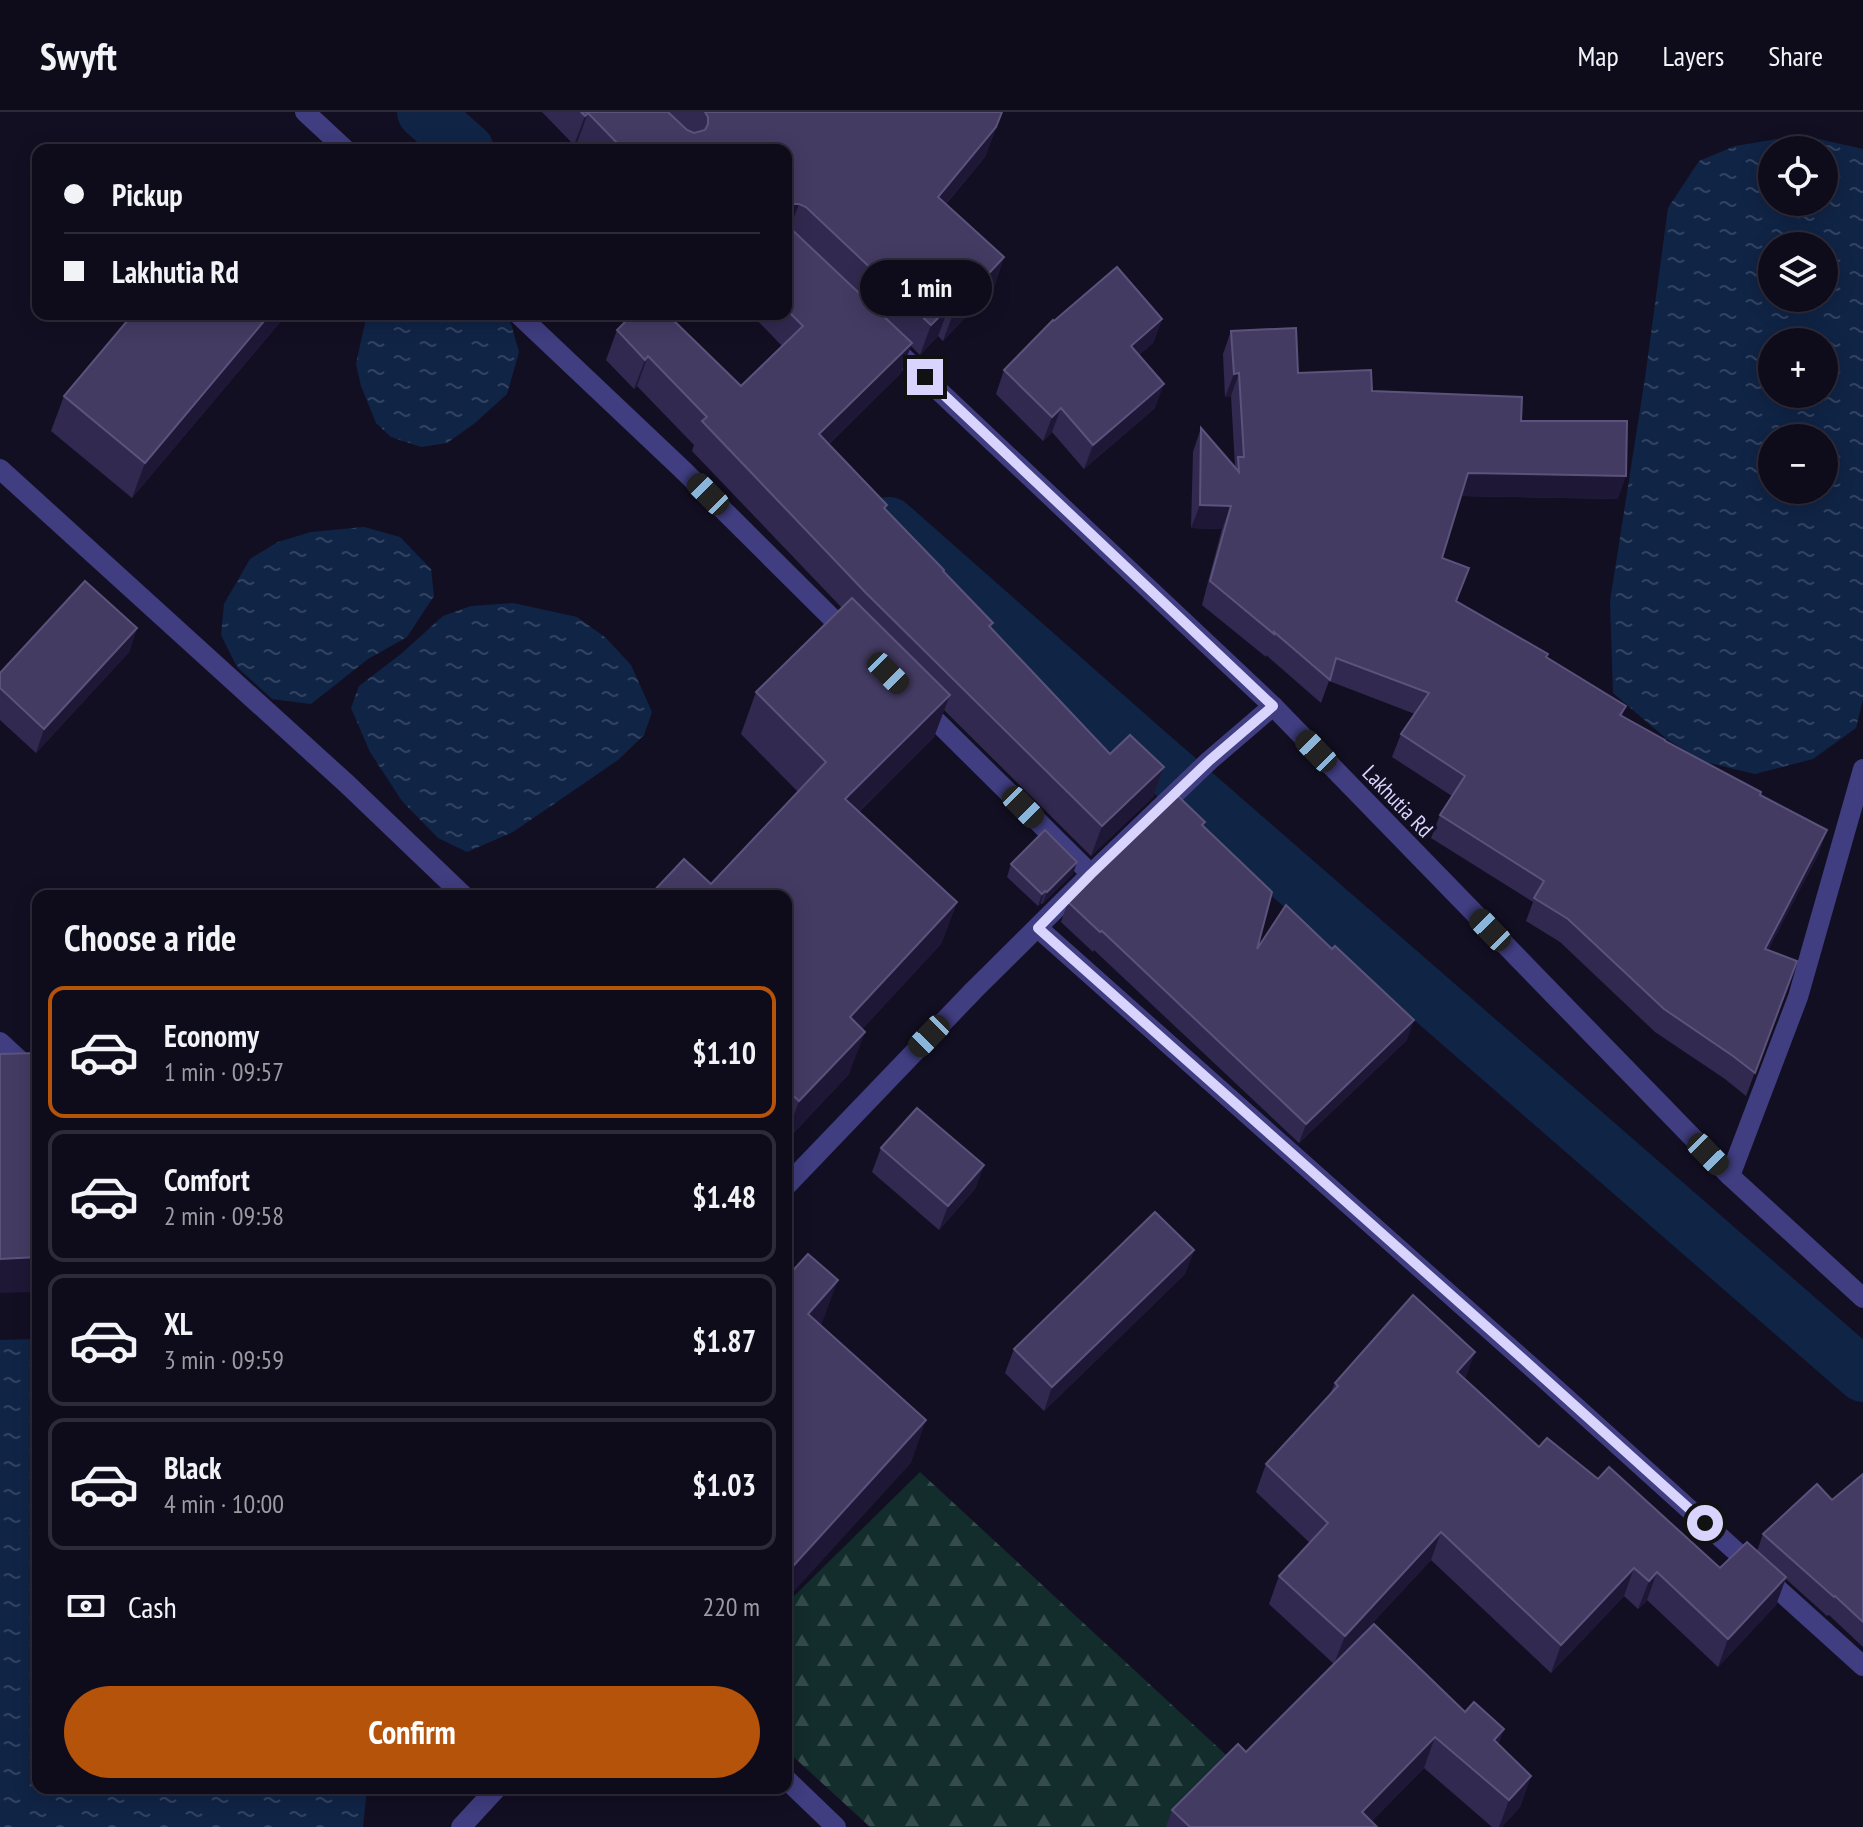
<!DOCTYPE html>
<meta charset="utf-8">
<style>
body{margin:0;font-family:"PT Sans Narrow",sans-serif;background:#171423;color:#f1f3f6;height:100vh;display:flex;flex-direction:column;font-size:30px;white-space:nowrap}
*{box-sizing:border-box;margin:0}
p{font-size:26px;color:#9b9ba2}
.icon{flex:none;width:44px;height:44px;fill:none;stroke:currentColor;stroke-width:2;stroke-linecap:round;stroke-linejoin:round}
.map{position:relative;flex:1;overflow:hidden}
.drawer{position:absolute;left:32px;top:778px;width:760px;height:904px;display:flex;flex-direction:column;background:#0e0b1a;border-radius:16px;box-shadow:0 4px 20px #0003,0 0 0 2px #2e2b39}
.drawer>*{flex:none}
.guide{position:absolute;left:32px;top:32px;width:760px;height:176px;border-radius:16px;box-shadow:0 4px 20px #0003,0 0 0 2px #2e2b39;display:grid;align-content:center;height:176px;padding:0 32px;background:#0e0b1a}
.tools{position:absolute;left:1758px;top:24px;display:grid;gap:16px}
.tools a{display:grid;place-items:center;width:80px;height:80px;border-radius:50%;background:#0e0b1a;box-shadow:0 4px 20px #0003,0 0 0 2px #2e2b39;font-size:40px}
.end{position:absolute;width:36px;height:36px;margin:-18px;border:10px solid #d9d4fd;background:#111;box-shadow:0 0 0 4px #111}
.from{border-radius:50%}
.bubble{position:absolute;height:56px;border-radius:28px;background:#0e0b1a;box-shadow:0 4px 20px #0003,0 0 0 2px #2e2b39;font-size:26px;font-weight:800;line-height:56px;text-align:center}
.car{position:absolute;width:24px;height:48px;margin:-24px -12px;border-radius:10px;box-shadow:0 0 6px 2px #0007;background:linear-gradient(#222 24%,#8ab4d8 0 40%,#222 0 76%,#8ab4d8 0 86%,#222 0)}
.guide b{display:flex;align-items:center;gap:28px;height:76px;font-size:30px}
.guide b+b{border-top:2px solid #2e2b39}
.guide i{width:20px;height:20px;background:#f1f3f6}
ul{padding:0;list-style:none}
li{display:flex;align-items:center;gap:24px;height:132px;margin:0 16px 12px;padding:0 16px;border:4px solid #2e2b39;border-radius:16px}
li div{flex:1}
li b{display:block;font-size:30px}
li em{font-style:normal;font-weight:800}
li.selected{border-color:#b45309}
li>.icon{width:72px;height:72px;stroke-width:1.5}
h2{padding:0 32px;font-size:36px;line-height:96px}
.pay{display:flex;align-items:center;gap:20px;height:88px;padding:0 32px;font-size:30px}
.pay p{margin-inline-start:auto}
.button{display:flex;gap:16px;margin-top:auto;padding:16px 32px}
.button a{flex:1;height:92px;border-radius:48px;background:#b45309;color:#fff;font-size:32px;font-weight:800;line-height:92px;text-align:center}
header{display:flex;align-items:center;gap:48px;box-sizing:border-box;height:112px;padding:0 40px;background:#0e0b1a;border-bottom:2px solid #2e2b39}
header strong{font-size:38px}
nav{display:flex;gap:44px;margin-inline-start:auto;font-size:28px}
.map>svg:first-child{display:block}
</style>
<header>
<strong>Swyft</strong>
<nav><a>Map</a><a>Layers</a><a>Share</a></nav>
</header>
<div class="map">
<svg width="1863" height="1715" viewBox="0 0 1863 1715">
<defs>
<pattern id="forest-firs" width="22" height="20" patternUnits="userSpaceOnUse" patternTransform="scale(2)"><rect width="22" height="20" fill="#132d2c"/><path d="M5 1l3.5 6h-7zM16 11l3.5 6h-7z" fill="#354b4c"/></pattern>
<pattern id="water-ripples" width="26" height="14" patternUnits="userSpaceOnUse" patternTransform="scale(2)"><rect width="26" height="14" fill="#102446"/><path d="M2 4q2-2 4 0t4 0M15 11q2-2 4 0t4 0" fill="none" stroke="#324362"/></pattern>
</defs>
<rect width="100%" height="100%" fill="#130f23"/>
<polygon fill="url(#forest-firs)" points="920,1360 1304,1715 870,1715 786,1638 786,1492"/>
<g fill="url(#water-ripples)" fill-rule="evenodd">
<path d="M1801 23 1863 37V587L1856 616 1813 647 1755 662 1705 650 1668 628 1613 581 1610 489 1645 266 1668 96 1699 49 1735 34ZM1772 38H1824V90H1772ZM1772 134H1824V186H1772ZM1772 230H1824V282H1772ZM1772 326H1824V378H1772Z"/>
<polygon points="373,202 504,202 511,212 519,240 507,282 475,311 447,331 421,335 391,325 376,311 361,274 356,252 365,211"/>
<polygon points="364,415 400,425 431,457 434,484 407,525 368,547 311,592 272,587 237,555 221,523 224,492 250,447 278,430 311,420"/>
<polygon points="513,491 577,505 606,526 631,553 652,600 644,623 618,648 513,720 467,740 438,726 402,689 370,640 351,596 359,574 401,542 443,504 471,494"/>
<polygon points="38,1227 38,1676 367,1676 363,1715 0,1715 0,1228"/>
</g>
<g fill="none" stroke-linecap="round" stroke-linejoin="round">
<g stroke="#102446" stroke-width="54">
<polyline points="424,0 467,38"/>
<polyline points="889,412 1144,637 1863,1263"/>
</g>
<g stroke="#403d80" stroke-width="20">
<polyline points="305,0 346,38"/>
<polyline points="518,202 685,360 849,523"/>
<polyline points="886,229 1273,594 1730,1064 1863,1186"/>
<polyline points="0,357 347,672 464,784"/>
<polyline points="920,593 1091,762"/>
<polyline points="1038,816 1546,1268 1863,1554"/>
<polyline points="0,930 38,965"/>
<polyline points="1730,1064 1798,885 1863,657"/>
<polyline points="786,1074 974,878 1091,762 1210,648 1273,594"/>
<polyline points="786,1667 836,1715"/>
<polyline points="461,1715 497,1676"/>
</g>
</g>
<g fill="#322950">
<polygon points="542,0 1002,0 985,45 946,92 1004,145 994,175 943,229 938,224 920,243 911,234 901,261 829,332 887,393 885,397 944,458 944,460 993,511 991,516 1110,642 1164,655 1153,685 1091,744 944,598 934,625 859,700 957,790 941,832 862,917 849,962 786,1029 786,784 711,772 798,680 741,622 756,580 842,496 692,339 694,333 637,274 634,277 606,248 617,218 741,274 782,234 751,202 786,202 786,38 584,38 577,31 574,33"/>
<polygon points="287,202 132,386 51,319 64,284"/>
<polygon points="1162,207 1153,231 1139,243 1155,296 1084,357 1052,320 1043,329 996,282 1004,258 1054,209"/>
<polygon points="1231,219 1298,261 1372,279 1521,309 1618,387 1461,384 1442,446 1456,489 1626,594 1622,604 1760,683 1819,741 1768,838 1797,849 1746,984 1725,967 1655,920 1560,830 1526,809 1533,790 1431,726 1440,703 1452,684 1392,645 1401,622 1415,602 1329,569 1321,591 1266,543 1266,545 1202,493 1222,417 1191,416 1193,340 1201,316 1234,355 1235,354 1231,284 1225,285 1223,242"/>
<polygon points="137,516 129,540 36,641 0,608 0,561"/>
<polygon points="1204,714 1257,837 1407,928 1299,1031 1094,838 1093,840 1061,810 1068,790"/>
<polygon points="1011,752 1073,762 1042,792 1041,791 1038,794 1007,765"/>
<polygon points="881,1036 984,1053 975,1077 939,1118 872,1060"/>
<polygon points="1194,1138 1185,1162 1044,1299 1005,1261 1014,1237"/>
<polygon points="1466,1267 1539,1335 1598,1367 1720,1456 1757,1439 1763,1422 1832,1388 1863,1362 1863,1535 1829,1503 1827,1504 1786,1467 1776,1493 1718,1555 1647,1488 1638,1497 1624,1484 1551,1561 1431,1448 1349,1536 1499,1632 1531,1664 1520,1695 1502,1715 1492,1715 1424,1656 1371,1710 1377,1715 1166,1715 1172,1698 1246,1640 1334,1552 1269,1492 1279,1464 1310,1431 1256,1380 1266,1352 1330,1282 1335,1271"/>
</g>
<g fill="#1e1736">
<polygon points="588,1 577,31 574,33 585,4"/>
<polygon points="996,15 985,45 927,114 938,85"/>
<polygon points="792,92 799,92 788,121 786,121 786,98 787,96"/>
<polygon points="1004,145 994,175 943,229 954,199"/>
<polygon points="949,195 938,224 920,243 931,213"/>
<polygon points="270,202 287,202 132,386 145,351"/>
<polygon points="1162,207 1153,231 1123,257 1131,234"/>
<polygon points="912,231 901,261 808,352 819,322"/>
<polygon points="648,244 637,274 634,277 645,248"/>
<polygon points="1239,261 1231,284 1225,285 1234,262"/>
<polygon points="1164,272 1155,296 1084,357 1093,333"/>
<polygon points="1061,296 1052,320 1043,329 1052,305"/>
<polygon points="1468,361 1626,364 1618,387 1460,384"/>
<polygon points="1200,393 1231,394 1222,417 1191,416"/>
<polygon points="137,516 129,540 36,641 44,617"/>
<polygon points="950,583 934,625 829,729 845,687"/>
<polygon points="1164,655 1153,685 1091,744 1102,714"/>
<polygon points="1827,718 1819,741 1757,860 1765,837"/>
<polygon points="1077,750 1073,762 1042,792 1047,780"/>
<polygon points="1045,779 1041,791 1038,794 1042,782"/>
<polygon points="957,790 941,832 834,948 850,905"/>
<polygon points="1414,908 1407,928 1299,1031 1306,1012"/>
<polygon points="865,920 849,962 786,1029 786,1025 799,989"/>
<polygon points="984,1053 975,1077 939,1118 948,1094"/>
<polygon points="1194,1138 1185,1162 1044,1299 1052,1275"/>
<polygon points="38,1145 38,1180 0,1181 0,1147"/>
<polygon points="838,1168 822,1211 793,1245 808,1202"/>
<polygon points="1475,1240 1465,1268 1457,1260"/>
<polygon points="926,1308 911,1351 786,1488 786,1462"/>
<polygon points="1441,1420 1431,1448 1334,1552 1345,1524"/>
<polygon points="1634,1456 1624,1484 1551,1561 1561,1533"/>
<polygon points="1657,1460 1647,1488 1638,1497 1649,1469"/>
<polygon points="1786,1465 1776,1493 1718,1555 1728,1527"/>
<polygon points="1504,1617 1493,1649 1494,1628"/>
<polygon points="1435,1625 1424,1656 1366,1715 1362,1700"/>
<polygon points="1531,1664 1520,1695 1502,1715 1499,1715 1509,1688"/>
</g>
<g fill="#443b63" stroke="#5b537b" stroke-width="2">
<polygon points="581,0 668,0 687,18 694,21 705,18 708,12 708,5 705,0 1002,0 996,15 938,85 1004,145 954,199 949,195 931,213 806,95 799,92 792,92 787,96 786,100 786,38 624,38 588,1 585,4"/>
<polygon points="786,110 788,114 912,231 819,322 887,393 884,396 944,458 943,459 993,511 989,514 1110,642 1130,623 1164,655 1102,714 866,481 702,309 707,305 648,244 645,248 617,218 633,202 667,202 741,274 803,214 786,197"/>
<polygon points="1117,155 1162,207 1131,234 1164,272 1093,333 1061,296 1052,305 1004,258 1053,208 1054,209"/>
<polygon points="133,202 270,202 145,351 64,284"/>
<polygon points="1296,216 1298,261 1371,258 1372,279 1522,285 1521,309 1627,309 1626,364 1468,361 1442,446 1469,456 1456,489 1548,542 1546,545 1626,594 1620,603 1665,628 1665,629 1761,680 1760,683 1827,718 1765,837 1797,849 1755,961 1733,944 1664,897 1568,807 1534,786 1544,769 1440,703 1465,664 1401,622 1429,581 1336,546 1330,568 1274,520 1274,522 1210,469 1231,394 1200,393 1201,316 1239,360 1238,345 1244,345 1239,261 1234,262 1231,219"/>
<polygon points="85,469 137,516 44,617 0,576 0,561"/>
<polygon points="852,486 950,583 845,687 957,790 850,905 865,920 799,989 786,977 786,784 649,784 684,747 711,772 826,650 756,580"/>
<polygon points="1178,684 1205,710 1202,713 1272,780 1257,837 1286,793 1332,837 1335,834 1414,908 1306,1012 1102,819 1100,820 1068,790"/>
<polygon points="1045,718 1077,750 1047,780 1045,779 1042,782 1011,752"/>
<polygon points="38,941 38,1145 0,1147 0,942"/>
<polygon points="917,996 984,1053 948,1094 881,1036"/>
<polygon points="1155,1100 1194,1138 1052,1275 1014,1237"/>
<polygon points="808,1142 838,1168 808,1202 926,1308 786,1462 786,1166"/>
<polygon points="1413,1183 1475,1240 1457,1260 1539,1335 1547,1326 1598,1367 1609,1355 1720,1456 1747,1430 1786,1465 1728,1527 1657,1460 1649,1469 1634,1456 1561,1533 1441,1420 1345,1524 1279,1464 1328,1411 1266,1352 1338,1274 1335,1271"/>
<polygon points="1863,1362 1863,1510 1835,1484 1834,1485 1763,1422 1817,1372 1832,1388"/>
<polygon points="1374,1512 1465,1600 1474,1590 1504,1617 1494,1628 1531,1664 1509,1688 1435,1625 1362,1700 1377,1715 1190,1715 1172,1698 1238,1632 1246,1640"/>
</g>
<g fill="none" stroke-linecap="round" stroke-linejoin="round">
<polyline stroke="#d9d4fd" stroke-width="10" points="925,265 1273,594 1210,648 1091,762 1038,816 1523,1247 1705,1411"/>
</g>
<g text-anchor="middle" stroke-width="7" stroke-linejoin="round" paint-order="stroke">
<g font-size="22" fill="#d9d4fd" stroke="#130f23">
<text transform="translate(1398 689) rotate(46)" y="8">Lakhutia Rd</text>
</g>
</g>
</svg>
<div class="tools">
<a><svg class="icon" aria-label="locate" viewBox="0 0 24 24"><circle cx="12" cy="12" r="6"/><path d="M12 2v4M12 18v4M2 12h4M18 12h4"/></svg></a>
<a><svg class="icon" aria-label="layers" viewBox="0 0 24 24"><path d="M12 4l9 5-9 5-9-5zM3 14l9 5 9-5"/></svg></a>
<a>+</a>
<a>−</a>
</div>
<i class="end from" style="left:1705px;top:1411px"></i>
<i class="end" style="left:925px;top:265px"></i>
<div class="bubble" style="left:860px;top:148px;width:132px">1 min</div>
<i class="car" style="left:708px;top:382px;rotate:315deg"></i>
<i class="car" style="left:888px;top:561px;rotate:135deg"></i>
<i class="car" style="left:1316px;top:639px;rotate:316deg"></i>
<i class="car" style="left:1023px;top:695px;rotate:135deg"></i>
<i class="car" style="left:1490px;top:818px;rotate:316deg"></i>
<i class="car" style="left:929px;top:924px;rotate:224deg"></i>
<i class="car" style="left:1708px;top:1042px;rotate:136deg"></i>
<div class="guide">
<b><i class="from"></i>Pickup</b>
<b><i></i>Lakhutia Rd</b>
</div>
<section class="drawer">
<h2>Choose a ride</h2>
<ul>
<li class="selected"><svg class="icon" aria-label="car" viewBox="0 0 24 24"><path d="M5 17H2v-5l4-1 3-4h7l3 4 3 1v5h-3M9 17h6M6 11h13"/><circle cx="7" cy="17" r="2"/><circle cx="17" cy="17" r="2"/></svg><div><b>Economy</b><p>1 min · 09:57</p></div><em>$1.10</em></li>
<li><svg class="icon" aria-label="car" viewBox="0 0 24 24"><path d="M5 17H2v-5l4-1 3-4h7l3 4 3 1v5h-3M9 17h6M6 11h13"/><circle cx="7" cy="17" r="2"/><circle cx="17" cy="17" r="2"/></svg><div><b>Comfort</b><p>2 min · 09:58</p></div><em>$1.48</em></li>
<li><svg class="icon" aria-label="car" viewBox="0 0 24 24"><path d="M5 17H2v-5l4-1 3-4h7l3 4 3 1v5h-3M9 17h6M6 11h13"/><circle cx="7" cy="17" r="2"/><circle cx="17" cy="17" r="2"/></svg><div><b>XL</b><p>3 min · 09:59</p></div><em>$1.87</em></li>
<li><svg class="icon" aria-label="car" viewBox="0 0 24 24"><path d="M5 17H2v-5l4-1 3-4h7l3 4 3 1v5h-3M9 17h6M6 11h13"/><circle cx="7" cy="17" r="2"/><circle cx="17" cy="17" r="2"/></svg><div><b>Black</b><p>4 min · 10:00</p></div><em>$1.03</em></li>
</ul>
<div class="pay"><svg class="icon" aria-label="cash" viewBox="0 0 24 24"><path d="M3 7h18v10H3z"/><circle cx="12" cy="12" r="2"/></svg>Cash<p>220 m</p></div>
<div class="button"><a>Confirm</a></div>
</section>
</div>
